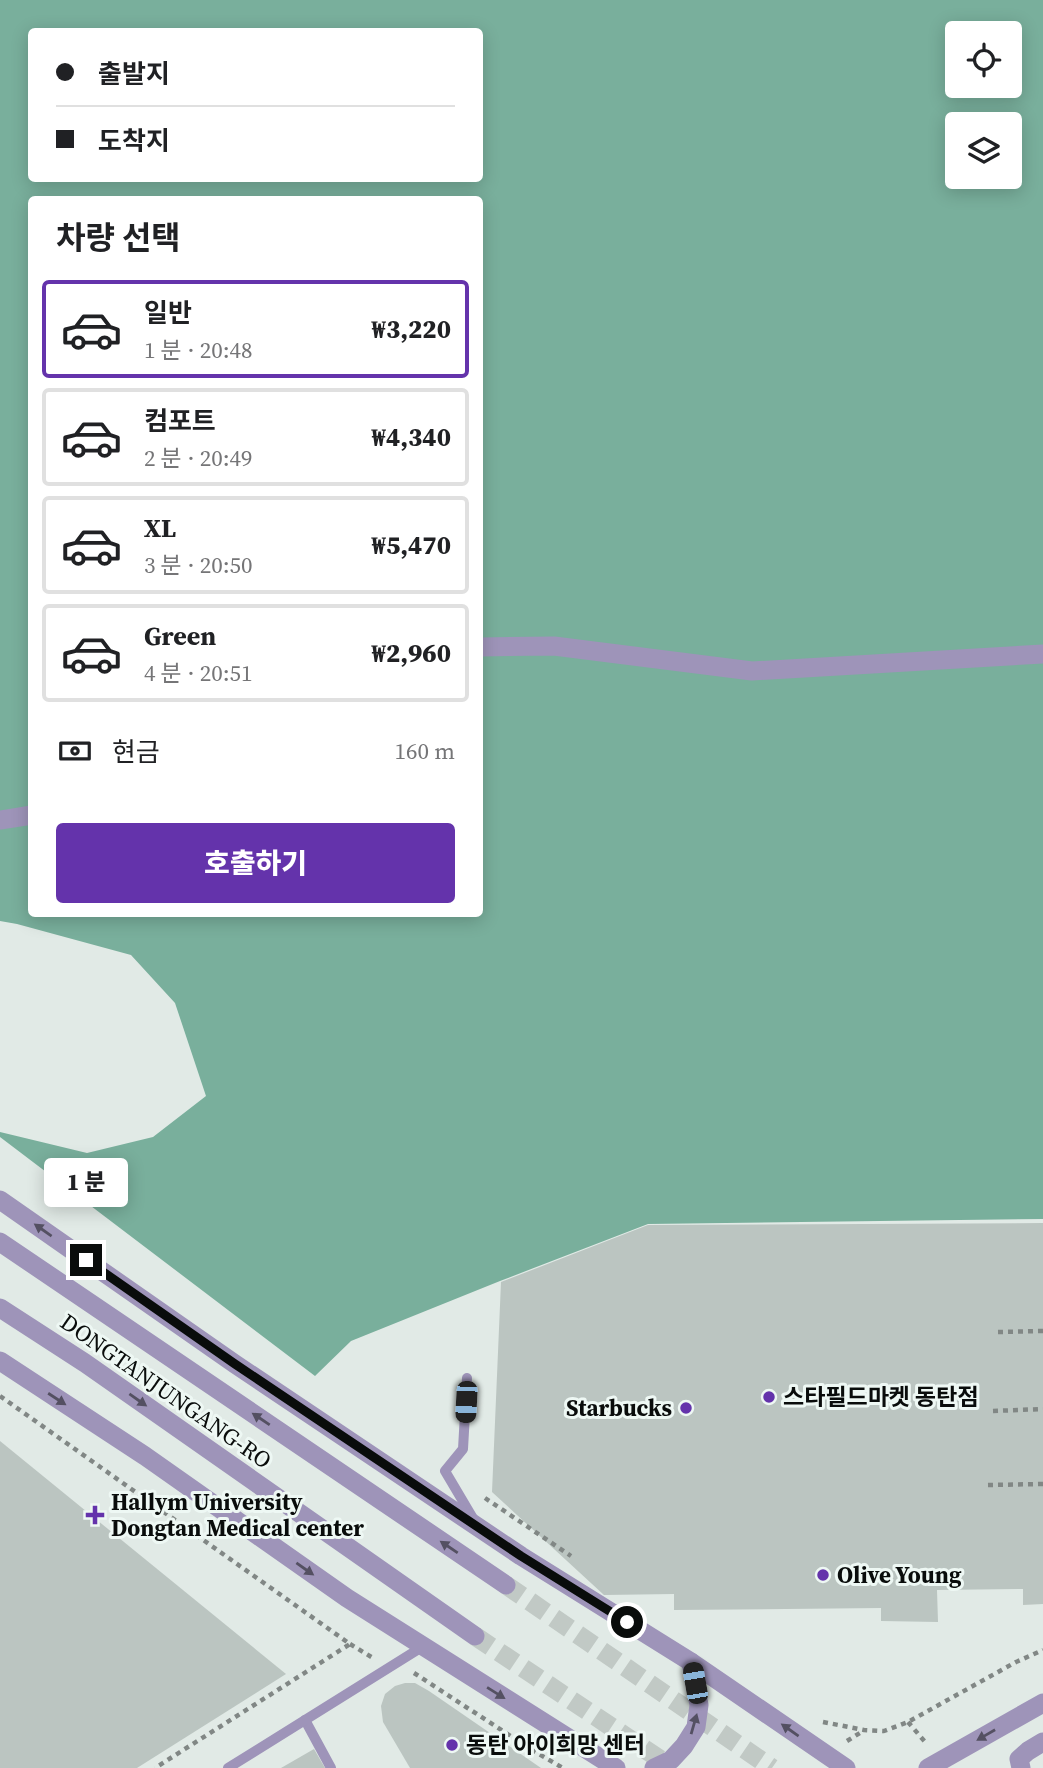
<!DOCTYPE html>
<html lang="ko">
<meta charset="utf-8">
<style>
body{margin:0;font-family:"Source Serif 4","Noto Sans KR",serif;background:#f2f2f2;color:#202124;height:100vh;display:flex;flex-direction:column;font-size:26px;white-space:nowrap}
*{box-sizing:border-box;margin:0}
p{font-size:23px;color:#757577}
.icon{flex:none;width:38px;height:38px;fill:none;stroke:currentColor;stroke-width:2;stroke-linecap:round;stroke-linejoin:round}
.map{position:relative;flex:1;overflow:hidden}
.panel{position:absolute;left:28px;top:196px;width:455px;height:721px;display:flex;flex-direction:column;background:#fff;border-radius:7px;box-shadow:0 4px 18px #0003}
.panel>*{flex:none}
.guide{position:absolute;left:28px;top:28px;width:455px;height:154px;border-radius:7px;box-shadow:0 4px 18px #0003;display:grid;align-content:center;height:154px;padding:0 28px;background:#fff}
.tools{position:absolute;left:945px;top:21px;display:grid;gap:14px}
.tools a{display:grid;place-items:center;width:77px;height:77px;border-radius:7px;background:#fff;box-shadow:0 4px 18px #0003;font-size:35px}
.end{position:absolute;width:32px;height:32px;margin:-16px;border:9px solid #090c0b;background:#fff;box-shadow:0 0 0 4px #fff}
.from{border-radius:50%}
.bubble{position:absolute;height:49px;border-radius:7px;background:#fff;box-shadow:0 4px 18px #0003;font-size:23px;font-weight:800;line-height:49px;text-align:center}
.car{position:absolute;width:21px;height:42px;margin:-21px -10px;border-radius:9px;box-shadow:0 0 5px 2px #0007;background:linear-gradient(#222 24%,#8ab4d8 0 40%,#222 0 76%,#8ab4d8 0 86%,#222 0)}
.guide b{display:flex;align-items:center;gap:24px;height:66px;font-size:26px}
.guide b+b{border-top:2px solid #e0e0e0}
.guide i{width:18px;height:18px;background:#202124}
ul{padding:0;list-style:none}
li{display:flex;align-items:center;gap:21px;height:98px;margin:0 14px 10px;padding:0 14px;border:4px solid #e0e0e0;border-radius:7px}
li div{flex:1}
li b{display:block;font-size:26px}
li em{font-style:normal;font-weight:800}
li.on{border-color:#6433ab}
li>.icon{width:63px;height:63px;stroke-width:1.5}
h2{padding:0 28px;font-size:32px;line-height:84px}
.pay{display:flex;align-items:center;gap:18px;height:77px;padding:0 28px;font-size:26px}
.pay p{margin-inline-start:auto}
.action{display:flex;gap:14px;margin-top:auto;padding:14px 28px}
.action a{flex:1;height:80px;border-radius:7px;background:#6433ab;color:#fff;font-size:28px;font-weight:800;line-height:80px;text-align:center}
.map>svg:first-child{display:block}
</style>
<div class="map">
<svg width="1043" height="1768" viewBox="0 0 1043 1768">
<rect width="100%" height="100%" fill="#e1eae6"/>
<path fill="#79af9c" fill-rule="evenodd" d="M0 0H1043V1219L648 1224 500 1281 351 1341 315 1376 0 1137V1132L87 1153 153 1137 206 1096 175 1003 131 955 17 924 0 921ZM32 32H480V178H32ZM957 33H1010V86H957ZM957 124H1010V177H957ZM32 200H480V914H32Z"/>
<g fill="#bbc5c1">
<polygon points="1043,1223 1043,1604 1023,1605 1023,1589 937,1590 938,1622 881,1621 881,1608 674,1610 674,1594 604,1595 492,1492 501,1282 648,1225"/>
<polygon points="0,1441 286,1674 137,1768 0,1768"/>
<polygon points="405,1683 415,1683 429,1691 541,1768 410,1768 383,1722 381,1706 385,1694 395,1686"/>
<polygon points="314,1749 325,1768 281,1768"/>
</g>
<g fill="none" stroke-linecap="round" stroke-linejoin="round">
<g stroke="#c1c9c5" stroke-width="19" stroke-dasharray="19 10" stroke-linecap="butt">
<polyline points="506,1585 772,1768"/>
<polyline points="475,1636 673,1768"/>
</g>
<g stroke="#818785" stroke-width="4.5" stroke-dasharray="5 5" stroke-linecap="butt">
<polyline points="998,1332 1043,1331"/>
<polyline points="0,1396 350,1644 155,1768"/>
<polyline points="993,1411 1043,1409"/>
<polyline points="988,1485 1043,1484"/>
<polyline points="485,1498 571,1556"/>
<polyline points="350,1644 373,1658"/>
<polyline points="414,1673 532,1750 563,1768"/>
<polyline points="823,1722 864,1730 884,1731 908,1722 1016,1662 1043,1650"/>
<polyline points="908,1722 926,1743"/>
<polyline points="847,1741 863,1731"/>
</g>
<g stroke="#9e94b9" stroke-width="10">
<polyline points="467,1378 463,1449 445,1471 474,1520"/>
<polyline points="305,1720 331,1768"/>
<polyline points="228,1768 422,1647"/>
</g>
<g stroke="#9e94b9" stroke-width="19">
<polyline points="480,647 554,646 752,671 1043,654"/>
<polyline points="0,820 32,815"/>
</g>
<g stroke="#9e94b9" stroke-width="19">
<polyline points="0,1200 235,1364 521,1556 691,1662 846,1768"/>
<polyline points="0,1242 506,1585"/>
<polyline points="0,1308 85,1363 475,1636"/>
<polyline points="0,1361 145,1456 347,1598 616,1768"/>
<polyline points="654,1768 671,1760 684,1746 696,1727 699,1705 691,1662"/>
<polyline points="928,1768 1043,1703"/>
<polyline points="1021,1768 1019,1759 1028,1751 1043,1742"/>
</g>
</g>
<defs><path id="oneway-solid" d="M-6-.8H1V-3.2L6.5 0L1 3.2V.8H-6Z" transform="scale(1.75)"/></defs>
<g fill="#545062">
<use href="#oneway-solid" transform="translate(43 1230) rotate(-145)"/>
<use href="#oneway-solid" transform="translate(57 1399) rotate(33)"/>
<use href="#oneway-solid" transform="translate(138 1400) rotate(35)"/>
<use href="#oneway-solid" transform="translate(261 1419) rotate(-146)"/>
<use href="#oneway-solid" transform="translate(449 1547) rotate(-146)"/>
<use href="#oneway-solid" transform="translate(305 1569) rotate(35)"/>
<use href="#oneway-solid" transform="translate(496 1693) rotate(32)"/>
<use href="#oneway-solid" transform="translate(694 1724) rotate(-74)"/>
<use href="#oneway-solid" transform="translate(790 1730) rotate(-145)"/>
<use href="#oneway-solid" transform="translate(986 1735) rotate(150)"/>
</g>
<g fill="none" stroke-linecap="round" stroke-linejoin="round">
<polyline stroke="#090c0b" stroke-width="9" points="86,1260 235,1364 521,1556 627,1622"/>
</g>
<g fill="#6433ab" stroke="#eef8f4" stroke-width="2.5">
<circle cx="769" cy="1397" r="7"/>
<circle cx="686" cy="1408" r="7"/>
<path d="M91.5 1504.5h7v7h7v7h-7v7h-7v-7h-7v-7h7z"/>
<circle cx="823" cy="1575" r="7"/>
<circle cx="452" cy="1745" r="7"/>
</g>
<g text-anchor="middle" stroke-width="6" stroke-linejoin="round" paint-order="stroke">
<g font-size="23" fill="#090c0b" stroke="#eef8f4">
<text transform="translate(166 1391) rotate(35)" y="8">DONGTANJUNGANG-RO</text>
</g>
<g font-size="23" font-weight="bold" fill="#090c0b" stroke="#eef8f4" text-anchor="start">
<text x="783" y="1405">스타필드마켓 동탄점</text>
<text x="672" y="1416" text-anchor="end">Starbucks</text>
<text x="111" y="1510">Hallym University<tspan x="111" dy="26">Dongtan Medical center</tspan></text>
<text x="837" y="1583">Olive Young</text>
<text x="466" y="1753">동탄 아이희망 센터</text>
</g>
</g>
</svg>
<div class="tools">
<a><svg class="icon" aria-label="locate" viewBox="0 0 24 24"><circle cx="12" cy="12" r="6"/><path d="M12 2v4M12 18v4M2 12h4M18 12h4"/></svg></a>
<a><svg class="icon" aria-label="layers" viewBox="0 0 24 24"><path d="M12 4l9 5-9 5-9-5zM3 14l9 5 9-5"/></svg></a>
</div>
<i class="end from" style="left:627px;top:1622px"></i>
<i class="end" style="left:86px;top:1260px"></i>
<div class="bubble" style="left:44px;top:1158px;width:84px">1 분</div>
<i class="car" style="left:466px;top:1402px;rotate:183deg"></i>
<i class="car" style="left:695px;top:1683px;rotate:350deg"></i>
<div class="guide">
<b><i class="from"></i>출발지</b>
<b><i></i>도착지</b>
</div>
<section class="panel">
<h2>차량 선택</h2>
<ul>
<li class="on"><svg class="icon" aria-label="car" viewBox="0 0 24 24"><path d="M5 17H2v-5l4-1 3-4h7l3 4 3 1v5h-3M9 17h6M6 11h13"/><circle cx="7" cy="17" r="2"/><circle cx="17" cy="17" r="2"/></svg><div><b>일반</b><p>1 분 · 20:48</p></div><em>₩3,220</em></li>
<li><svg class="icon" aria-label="car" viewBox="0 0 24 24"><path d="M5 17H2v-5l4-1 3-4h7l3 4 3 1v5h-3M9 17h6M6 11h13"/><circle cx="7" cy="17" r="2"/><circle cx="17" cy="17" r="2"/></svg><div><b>컴포트</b><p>2 분 · 20:49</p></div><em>₩4,340</em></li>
<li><svg class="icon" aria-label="car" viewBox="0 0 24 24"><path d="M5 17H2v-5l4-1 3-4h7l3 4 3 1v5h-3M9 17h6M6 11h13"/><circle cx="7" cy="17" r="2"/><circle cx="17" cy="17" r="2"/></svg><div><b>XL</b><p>3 분 · 20:50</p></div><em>₩5,470</em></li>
<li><svg class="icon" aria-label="car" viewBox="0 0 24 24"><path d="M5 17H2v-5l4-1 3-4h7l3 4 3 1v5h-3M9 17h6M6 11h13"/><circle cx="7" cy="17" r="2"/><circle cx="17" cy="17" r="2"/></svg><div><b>Green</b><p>4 분 · 20:51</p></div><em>₩2,960</em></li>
</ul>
<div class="pay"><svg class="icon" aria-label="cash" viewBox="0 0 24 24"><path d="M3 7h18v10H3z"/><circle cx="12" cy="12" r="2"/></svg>현금<p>160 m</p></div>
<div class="action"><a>호출하기</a></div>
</section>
</div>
